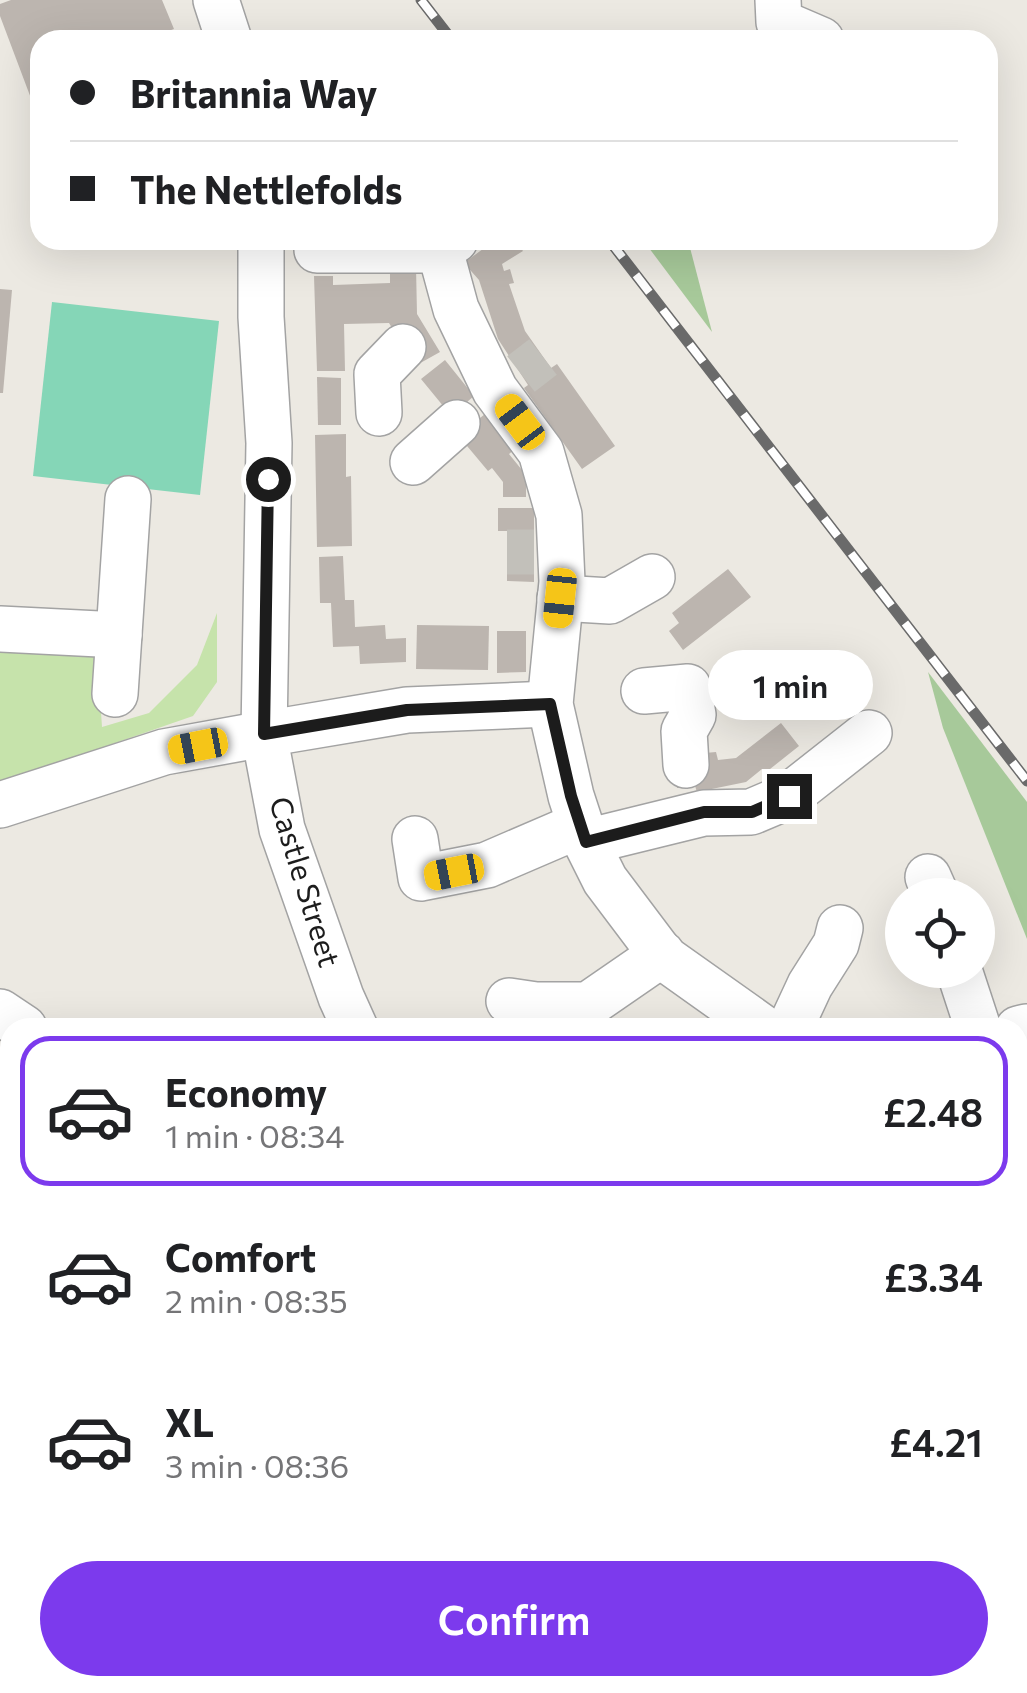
<!DOCTYPE html>
<meta charset="utf-8">
<style>
body{margin:0;font-family:Commissioner,sans-serif;background:#f6f6f6;color:#202124;height:100vh;display:flex;flex-direction:column;font-size:38px;white-space:nowrap}
*{box-sizing:border-box;margin:0}
p{font-size:32px;color:#757577}
.icon{flex:none;width:55px;height:55px;fill:none;stroke:currentColor;stroke-width:2;stroke-linecap:round;stroke-linejoin:round}
.map{position:relative;flex:1;overflow:hidden}
.drawer{position:absolute;left:0px;top:1018px;width:1028px;height:678px;display:flex;flex-direction:column;background:#fff;border-radius:30px 30px 0 0;box-shadow:0 10px 40px #0002}
.drawer>*{flex:none}
.banner{position:absolute;left:30px;top:30px;width:968px;height:220px;border-radius:30px;box-shadow:0 10px 40px #0002;display:grid;align-content:center;height:220px;padding:0 40px;background:#fff}
.tools{position:absolute;left:885px;top:878px;display:grid;gap:20px}
.tools a{display:grid;place-items:center;width:110px;height:110px;border-radius:50%;background:#fff;box-shadow:0 10px 40px #0002;font-size:50px}
.end{position:absolute;width:45px;height:45px;margin:-22px;border:12px solid #1c1c1c;background:#fff;box-shadow:0 0 0 5px #fff}
.from{border-radius:50%}
.bubble{position:absolute;height:70px;border-radius:35px;background:#fff;box-shadow:0 10px 40px #0002;font-size:32px;font-weight:600;line-height:70px;text-align:center}
.car{position:absolute;width:30px;height:60px;margin:-30px -15px;border-radius:12px;box-shadow:0 0 8px 2px #0007;background:linear-gradient(#f5c518 24%,#345 0 40%,#f5c518 0 76%,#345 0 86%,#f5c518 0)}
.banner b{display:flex;align-items:center;gap:35px;height:95px;font-size:38px}
.banner b+b{border-top:2px solid #e0e0e0}
.banner i{width:25px;height:25px;background:#202124}
ul{padding:18px 0 0;list-style:none}
li{display:flex;align-items:center;gap:30px;height:150px;margin:0 20px 15px;padding:0 20px;border:5px solid transparent;border-radius:30px}
li div{flex:1}
li b{display:block;font-size:38px}
li em{font-style:normal;font-weight:600}
li.on{border-color:#7c3aed}
li>.icon{width:90px;height:90px;stroke-width:1.5}
.action{display:flex;gap:20px;margin-top:auto;padding:20px 40px}
.action a{flex:1;height:115px;border-radius:60px;background:#7c3aed;color:#fff;font-size:40px;font-weight:600;line-height:115px;text-align:center}
.map>svg:first-child{display:block}
</style>
<div class="map">
<svg width="1027" height="1693" viewBox="0 0 1027 1693">
<rect width="100%" height="100%" fill="#ece9e2"/>
<polygon fill="#c6e3ab" points="217,613 217,682 193,716 0,783 0,645 97,654 102,727 149,713 197,665"/>
<g fill="#a7c99a">
<polygon points="643,240 688,240 712,332"/>
<polygon points="928,672 1027,802 1027,939 943,728"/>
</g>
<polygon fill="#85d6b7" points="52,302 219,321 200,495 33,476"/>
<g fill="#bcb5af">
<polygon points="11,0 162,0 174,29 160,34 162,40 40,40 40,98 32,101 0,16 0,4"/>
<polygon points="495,240 515,240 523,251 502,264 504,271 510,269 514,283 509,284 525,331 551,368 557,364 615,446 582,469 524,388 528,385 498,339 479,280 464,263"/>
<polygon points="416,267 417,314 440,352 415,366 389,323 344,324 345,371 317,371 314,276 333,276 333,285 390,283 390,268"/>
<polygon points="0,289 12,290 3,393 0,393"/>
<polygon points="445,360 474,396 467,402 480,418 485,414 515,449 509,454 526,475 526,497 503,497 503,482 492,468 488,471 457,434 462,429 421,379"/>
<polygon points="317,377 341,378 341,425 318,425"/>
<polygon points="346,434 346,477 351,476 352,546 317,547 315,435"/>
<polygon points="498,508 534,508 534,582 507,581 507,531 498,531"/>
<polygon points="343,556 345,600 354,600 355,627 385,625 386,639 406,638 406,662 360,664 359,646 333,647 331,603 320,603 319,557"/>
<polygon points="728,569 751,597 683,650 669,631 679,623 672,613"/>
<polygon points="417,625 489,626 488,670 416,669"/>
<polygon points="497,631 526,631 526,672 497,673"/>
<polygon points="781,723 799,746 765,773 762,769 746,782 697,792 695,786 677,788 675,766 694,754 716,752 718,760 736,758"/>
<polygon points="1027,1549 1027,1689 1021,1693 940,1693 935,1685 1018,1685 1018,1554"/>
</g>
<g fill="none" stroke-linecap="round" stroke-linejoin="round">
<g stroke="#c2c0ba" stroke-width="45" stroke-dasharray="45 22" stroke-linecap="butt">
<polyline points="521,374 543,357"/>
<polyline points="507,552 534,552"/>
</g>
<defs>
<g id="minor">
<polyline points="216,0 229,40"/>
<polyline points="778,0 779,22 821,40"/>
<polyline points="261,240 261,317 269,443 264,734 282,829 341,997 355,1028"/>
<polyline points="317,250 440,250 455,240"/>
<polyline points="440,250 456,309 495,390 541,452 559,515 562,582 550,704 571,796 586,842 605,880 663,957 763,1028"/>
<polyline points="379,413 377,374 403,347"/>
<polyline points="413,462 457,423"/>
<polyline points="560,598 610,601 652,577"/>
<polyline points="0,629 119,635"/>
<polyline points="644,691 688,687 693,715 684,731 686,765"/>
<polyline points="115,694 128,499"/>
<polyline points="0,805 164,752 264,734 407,710 550,704"/>
<polyline points="415,839 421,878 487,865 580,825"/>
<polyline points="586,842 704,813 751,812 789,796 869,733"/>
<polyline points="928,877 936,895"/>
<polyline points="959,970 978,1028"/>
<polyline points="509,1001 536,1005 588,1005 662,954"/>
<polyline points="0,1012 24,1028"/>
<polyline points="790,1028 810,985 836,944 840,928"/>
<polyline points="1018,1029 1026,1027"/>
<polyline points="1018,1173 1027,1177"/>
<polyline points="1018,1359 1027,1354"/>
<polyline points="0,1451 10,1449"/>
<polyline points="0,1569 10,1602"/>
<polyline points="894,1685 899,1693"/>
<polyline points="668,1693 688,1685"/>
</g>
</defs>
<use href="#minor" stroke="#a3a3a3" stroke-width="48"/>
<use href="#minor" stroke="#fff" stroke-width="45"/>
<defs>
<g id="rail">
<polyline points="421,0 452,40"/>
<polyline points="609,240 1027,781"/>
</g>
</defs>
<use href="#rail" stroke="#6a6a6a" stroke-width="11"/>
<use href="#rail" stroke="#fff" stroke-width="8" stroke-dasharray="22" stroke-linecap="butt"/>
</g>
<g fill="none" stroke-linecap="round" stroke-linejoin="round">
<polyline stroke="#1c1c1c" stroke-width="12" points="268,479 264,734 407,710 550,704 571,796 586,842 704,812 752,812 789,796"/>
</g>
<g text-anchor="middle" stroke-width="8" stroke-linejoin="round" paint-order="stroke">
<g font-size="30" fill="#1c1c1c" stroke="#fff">
<text transform="translate(304 882) rotate(73)" y="10">Castle Street</text>
</g>
</g>
</svg>
<div class="tools">
<a><svg class="icon" aria-label="locate" viewBox="0 0 24 24"><circle cx="12" cy="12" r="6"/><path d="M12 2v4M12 18v4M2 12h4M18 12h4"/></svg></a>
</div>
<i class="end from" style="left:268px;top:479px"></i>
<i class="end" style="left:789px;top:796px"></i>
<div class="bubble" style="left:708px;top:650px;width:165px">1 min</div>
<i class="car" style="left:520px;top:422px;rotate:323deg"></i>
<i class="car" style="left:560px;top:598px;rotate:186deg"></i>
<i class="car" style="left:198px;top:746px;rotate:259deg"></i>
<i class="car" style="left:454px;top:872px;rotate:259deg"></i>
<div class="banner">
<b><i class="from"></i>Britannia Way</b>
<b><i></i>The Nettlefolds</b>
</div>
<section class="drawer">
<ul>
<li class="on"><svg class="icon" aria-label="car" viewBox="0 0 24 24"><path d="M5 17H2v-5l4-1 3-4h7l3 4 3 1v5h-3M9 17h6M6 11h13"/><circle cx="7" cy="17" r="2"/><circle cx="17" cy="17" r="2"/></svg><div><b>Economy</b><p>1 min · 08:34</p></div><em>£2.48</em></li>
<li><svg class="icon" aria-label="car" viewBox="0 0 24 24"><path d="M5 17H2v-5l4-1 3-4h7l3 4 3 1v5h-3M9 17h6M6 11h13"/><circle cx="7" cy="17" r="2"/><circle cx="17" cy="17" r="2"/></svg><div><b>Comfort</b><p>2 min · 08:35</p></div><em>£3.34</em></li>
<li><svg class="icon" aria-label="car" viewBox="0 0 24 24"><path d="M5 17H2v-5l4-1 3-4h7l3 4 3 1v5h-3M9 17h6M6 11h13"/><circle cx="7" cy="17" r="2"/><circle cx="17" cy="17" r="2"/></svg><div><b>XL</b><p>3 min · 08:36</p></div><em>£4.21</em></li>
</ul>
<div class="action"><a>Confirm</a></div>
</section>
</div>
